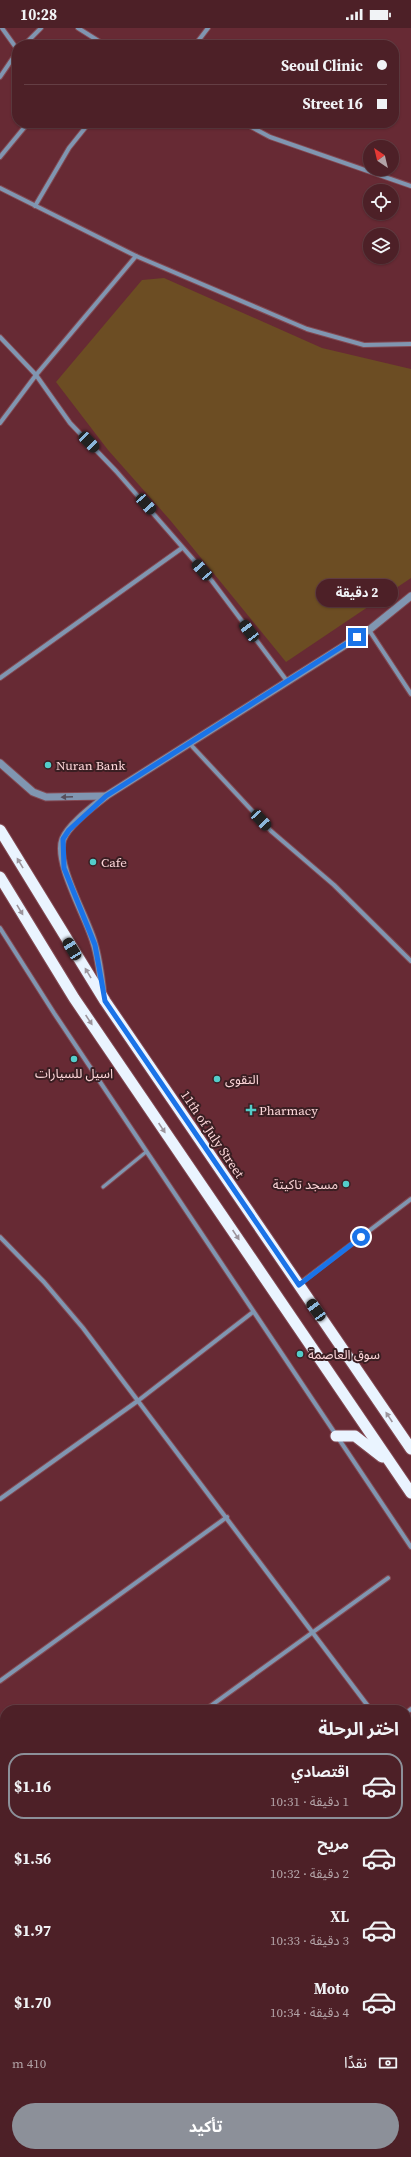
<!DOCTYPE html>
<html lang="ar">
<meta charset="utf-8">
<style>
body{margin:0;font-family:"Source Serif 4","Noto Sans Arabic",serif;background:#54282f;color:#f1f3f6;direction:rtl;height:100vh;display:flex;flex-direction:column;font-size:15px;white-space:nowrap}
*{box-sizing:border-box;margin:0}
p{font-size:13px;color:#b3a3a7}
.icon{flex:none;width:22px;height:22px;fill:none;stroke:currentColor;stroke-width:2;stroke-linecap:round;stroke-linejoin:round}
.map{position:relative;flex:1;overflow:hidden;direction:ltr}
.sheet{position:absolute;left:0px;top:1677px;width:411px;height:452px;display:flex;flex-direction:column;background:#4d2027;border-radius:16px 16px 0 0;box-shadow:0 1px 3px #0004,0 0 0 1px #643e44;direction:rtl}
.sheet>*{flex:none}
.top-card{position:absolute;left:12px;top:12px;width:387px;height:88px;border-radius:16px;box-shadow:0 1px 3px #0004,0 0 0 1px #643e44;direction:rtl;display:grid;align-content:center;height:88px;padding:0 12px;background:#4d2027}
.needle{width:26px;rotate:325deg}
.buttons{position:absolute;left:363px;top:112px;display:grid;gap:8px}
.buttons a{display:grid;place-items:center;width:36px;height:36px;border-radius:50%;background:#4d2027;box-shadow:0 1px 3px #0004,0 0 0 1px #643e44;font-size:20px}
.end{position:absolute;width:18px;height:18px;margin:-9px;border:5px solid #1a73e8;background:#fff;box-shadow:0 0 0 2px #fff}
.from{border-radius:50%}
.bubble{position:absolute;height:28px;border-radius:14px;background:#4d2027;box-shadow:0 1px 3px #0004,0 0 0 1px #643e44;font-size:13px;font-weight:700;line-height:28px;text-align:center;direction:rtl}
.car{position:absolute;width:12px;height:24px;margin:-12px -6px;border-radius:5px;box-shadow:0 0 3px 1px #0007;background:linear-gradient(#222 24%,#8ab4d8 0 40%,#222 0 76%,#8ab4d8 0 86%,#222 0)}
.top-card b{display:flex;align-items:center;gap:14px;height:38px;font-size:15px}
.top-card b+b{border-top:1px solid #643e44}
.top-card i{width:10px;height:10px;background:#f1f3f6}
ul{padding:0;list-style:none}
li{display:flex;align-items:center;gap:12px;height:66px;margin:0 8px 6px;padding:0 4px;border:2px solid transparent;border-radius:16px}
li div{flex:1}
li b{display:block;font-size:15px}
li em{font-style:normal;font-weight:700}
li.active{border-color:#8c9099}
li>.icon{width:36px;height:36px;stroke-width:1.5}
h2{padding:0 12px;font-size:18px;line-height:48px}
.pay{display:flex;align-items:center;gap:10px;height:44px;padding:0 12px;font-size:15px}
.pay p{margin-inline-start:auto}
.primary-button{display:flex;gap:8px;margin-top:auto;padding:8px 12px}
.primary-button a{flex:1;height:46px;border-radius:24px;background:#8c9099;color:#fff;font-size:16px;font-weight:700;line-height:46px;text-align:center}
.status{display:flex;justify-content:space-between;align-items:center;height:28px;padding:0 20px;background:#4d2027;direction:ltr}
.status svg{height:11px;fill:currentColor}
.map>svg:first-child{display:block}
</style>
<div class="status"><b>10:28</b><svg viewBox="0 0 49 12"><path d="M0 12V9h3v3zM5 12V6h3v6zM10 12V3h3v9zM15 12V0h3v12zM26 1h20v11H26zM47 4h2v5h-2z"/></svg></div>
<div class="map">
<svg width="411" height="2129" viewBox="0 0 411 2129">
<rect width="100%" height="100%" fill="#672a34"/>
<polygon fill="#6c4d23" points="164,250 322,320 411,341 411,550 286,634 170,492 108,422 56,354 142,252"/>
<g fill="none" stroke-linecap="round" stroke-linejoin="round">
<defs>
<polyline id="service" points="103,1159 146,1124"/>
<g id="minor">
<polyline points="2,0 17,21"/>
<polyline points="78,0 105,17"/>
<polyline points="24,17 41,0"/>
<polyline points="195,17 208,0"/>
<polyline points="0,49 17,24"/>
<polyline points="244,95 270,109 411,158"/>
<polyline points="0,129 28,95"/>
<polyline points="0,160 136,228 307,301 364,317 411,316"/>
<polyline points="35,178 69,120 89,95"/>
<polyline points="0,309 36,347 70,395 116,443 212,553 287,653"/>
<polyline points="0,395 36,347 136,228"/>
<polyline points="369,602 411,666"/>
<polyline points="0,650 182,520"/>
<polyline points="190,716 271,803 334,857 411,933"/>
<polyline points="0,900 54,985 411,1519"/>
<polyline points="0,1209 44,1254 83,1300 371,1682"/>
<polyline points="299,1256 411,1171"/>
<polyline points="0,1471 139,1372 253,1284"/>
<polyline points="0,1653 227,1489"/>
<polyline points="205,1682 388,1550"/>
<polyline points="406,1685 411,1681"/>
<polyline points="0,1879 5,1886"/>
<polyline points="0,1924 5,1920"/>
<polyline points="406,1944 411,1946"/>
<polyline points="406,1967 411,1949"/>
<polyline points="0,2061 5,2057"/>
<polyline points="173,2129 180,2124"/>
<polyline points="352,2129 356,2124"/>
</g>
<g id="tertiary">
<polyline points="0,735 33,764 46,769 106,768"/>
<path d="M103 966C101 949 99 931 94 915 87 889 54 835 63 811 69 796 94 778 106 768L369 602 411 568"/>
</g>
<g id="secondary">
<polyline points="0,1710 5,1716"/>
<polyline points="250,2124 252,2129"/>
</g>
<g id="trunk">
<polyline points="0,802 105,973 411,1421"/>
<polyline points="0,849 74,970 411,1465"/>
<polyline points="336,1408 355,1408 382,1429"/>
</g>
</defs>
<use href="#service" stroke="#824952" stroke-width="5"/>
<use href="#minor" stroke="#824952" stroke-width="6"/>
<use href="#tertiary" stroke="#824952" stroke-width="9"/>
<use href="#secondary" stroke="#824952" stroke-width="10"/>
<use href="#trunk" stroke="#824952" stroke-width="13"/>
<use href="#service" stroke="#8096b1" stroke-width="3"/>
<use href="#minor" stroke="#8096b1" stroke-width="4"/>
<use href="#tertiary" stroke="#8096b1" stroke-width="7"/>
<use href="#secondary" stroke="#a2c6f1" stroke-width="8"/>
<use href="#trunk" stroke="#eaf4ff" stroke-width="11"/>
</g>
<defs><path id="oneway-solid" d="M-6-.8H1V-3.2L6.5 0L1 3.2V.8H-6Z"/></defs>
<use fill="#564e5b" href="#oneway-solid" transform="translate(67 769) rotate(177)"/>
<g fill="#9b949c">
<use href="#oneway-solid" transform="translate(20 835) rotate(-121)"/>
<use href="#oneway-solid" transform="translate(20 882) rotate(59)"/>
<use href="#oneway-solid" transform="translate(88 945) rotate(-121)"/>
<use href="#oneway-solid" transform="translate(89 992) rotate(56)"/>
<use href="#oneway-solid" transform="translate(162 1100) rotate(56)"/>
<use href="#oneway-solid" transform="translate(236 1207) rotate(56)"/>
<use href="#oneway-solid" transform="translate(389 1389) rotate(-124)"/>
</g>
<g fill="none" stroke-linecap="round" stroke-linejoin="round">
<polyline stroke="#1a73e8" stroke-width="5" points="357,609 106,768 69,802 63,811 64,840 95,917 105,973 299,1257 361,1209"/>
</g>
<g fill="#53cdca" stroke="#3a1e22" stroke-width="1.5">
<circle cx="48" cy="737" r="4"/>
<circle cx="93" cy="834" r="4"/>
<circle cx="74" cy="1031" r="4"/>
<circle cx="217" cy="1051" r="4"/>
<path d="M249 1076h4v4h4v4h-4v4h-4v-4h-4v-4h4z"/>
<circle cx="346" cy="1156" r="4"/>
<circle cx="300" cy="1326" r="4"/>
</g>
<g text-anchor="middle" stroke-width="4" stroke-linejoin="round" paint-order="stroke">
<g font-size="13" fill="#fdd6d9" stroke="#3a1e22" text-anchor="start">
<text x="56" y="742">Nuran Bank</text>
<text x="101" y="839">Cafe</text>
<text x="74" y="1050" text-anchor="middle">اسيل للسيارات</text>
<text x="225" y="1056">التقوى</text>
<text x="259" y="1087">Pharmacy</text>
<text x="338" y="1161" text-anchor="end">مسجد تاكيتة</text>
<text x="308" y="1331">سوق العاصمة</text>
</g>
<g font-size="13" fill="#fdd6d9" stroke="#3a1e22">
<text transform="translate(213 1106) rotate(56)" y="5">11th of July Street</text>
</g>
</g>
</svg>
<div class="buttons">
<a><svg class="needle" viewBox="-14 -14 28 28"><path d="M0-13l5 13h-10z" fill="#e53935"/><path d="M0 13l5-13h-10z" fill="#b3a3a7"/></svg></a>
<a><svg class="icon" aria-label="locate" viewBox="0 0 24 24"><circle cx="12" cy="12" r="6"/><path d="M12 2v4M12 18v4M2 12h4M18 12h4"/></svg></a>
<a><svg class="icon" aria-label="layers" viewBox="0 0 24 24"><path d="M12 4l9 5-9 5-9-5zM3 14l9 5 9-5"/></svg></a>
</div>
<i class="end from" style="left:361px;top:1209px"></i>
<i class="end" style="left:357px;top:609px"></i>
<div class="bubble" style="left:316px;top:551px;width:82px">2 دقيقة</div>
<i class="car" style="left:89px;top:414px;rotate:136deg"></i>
<i class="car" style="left:146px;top:476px;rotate:138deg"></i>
<i class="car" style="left:202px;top:542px;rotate:318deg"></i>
<i class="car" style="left:249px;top:603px;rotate:323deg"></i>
<i class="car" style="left:261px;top:792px;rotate:137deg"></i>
<i class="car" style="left:72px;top:921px;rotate:329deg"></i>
<i class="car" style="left:316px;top:1282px;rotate:325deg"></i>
<div class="top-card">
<b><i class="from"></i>Seoul Clinic</b>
<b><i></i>16 Street</b>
</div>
<section class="sheet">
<h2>اختر الرحلة</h2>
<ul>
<li class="active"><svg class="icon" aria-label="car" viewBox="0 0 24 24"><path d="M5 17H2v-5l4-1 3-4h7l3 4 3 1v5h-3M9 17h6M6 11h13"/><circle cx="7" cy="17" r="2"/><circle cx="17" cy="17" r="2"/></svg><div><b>اقتصادي</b><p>1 دقيقة · 10:31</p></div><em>$1.16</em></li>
<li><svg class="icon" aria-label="car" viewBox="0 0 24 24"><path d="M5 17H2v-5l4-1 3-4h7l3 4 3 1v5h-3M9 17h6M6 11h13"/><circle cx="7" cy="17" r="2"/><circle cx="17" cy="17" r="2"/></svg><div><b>مريح</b><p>2 دقيقة · 10:32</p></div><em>$1.56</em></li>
<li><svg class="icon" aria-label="car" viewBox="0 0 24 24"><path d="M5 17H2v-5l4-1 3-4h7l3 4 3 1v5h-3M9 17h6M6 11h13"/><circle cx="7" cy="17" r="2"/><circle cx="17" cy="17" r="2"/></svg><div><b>XL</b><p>3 دقيقة · 10:33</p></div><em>$1.97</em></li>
<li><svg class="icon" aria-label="car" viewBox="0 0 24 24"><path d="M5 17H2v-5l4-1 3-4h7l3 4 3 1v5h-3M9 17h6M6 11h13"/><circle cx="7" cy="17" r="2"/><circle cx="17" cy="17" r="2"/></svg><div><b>Moto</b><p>4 دقيقة · 10:34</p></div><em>$1.70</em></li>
</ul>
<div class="pay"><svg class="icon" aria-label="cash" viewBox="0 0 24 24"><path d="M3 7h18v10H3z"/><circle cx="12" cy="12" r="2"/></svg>نقدًا<p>410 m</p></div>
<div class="primary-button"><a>تأكيد</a></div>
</section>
</div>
